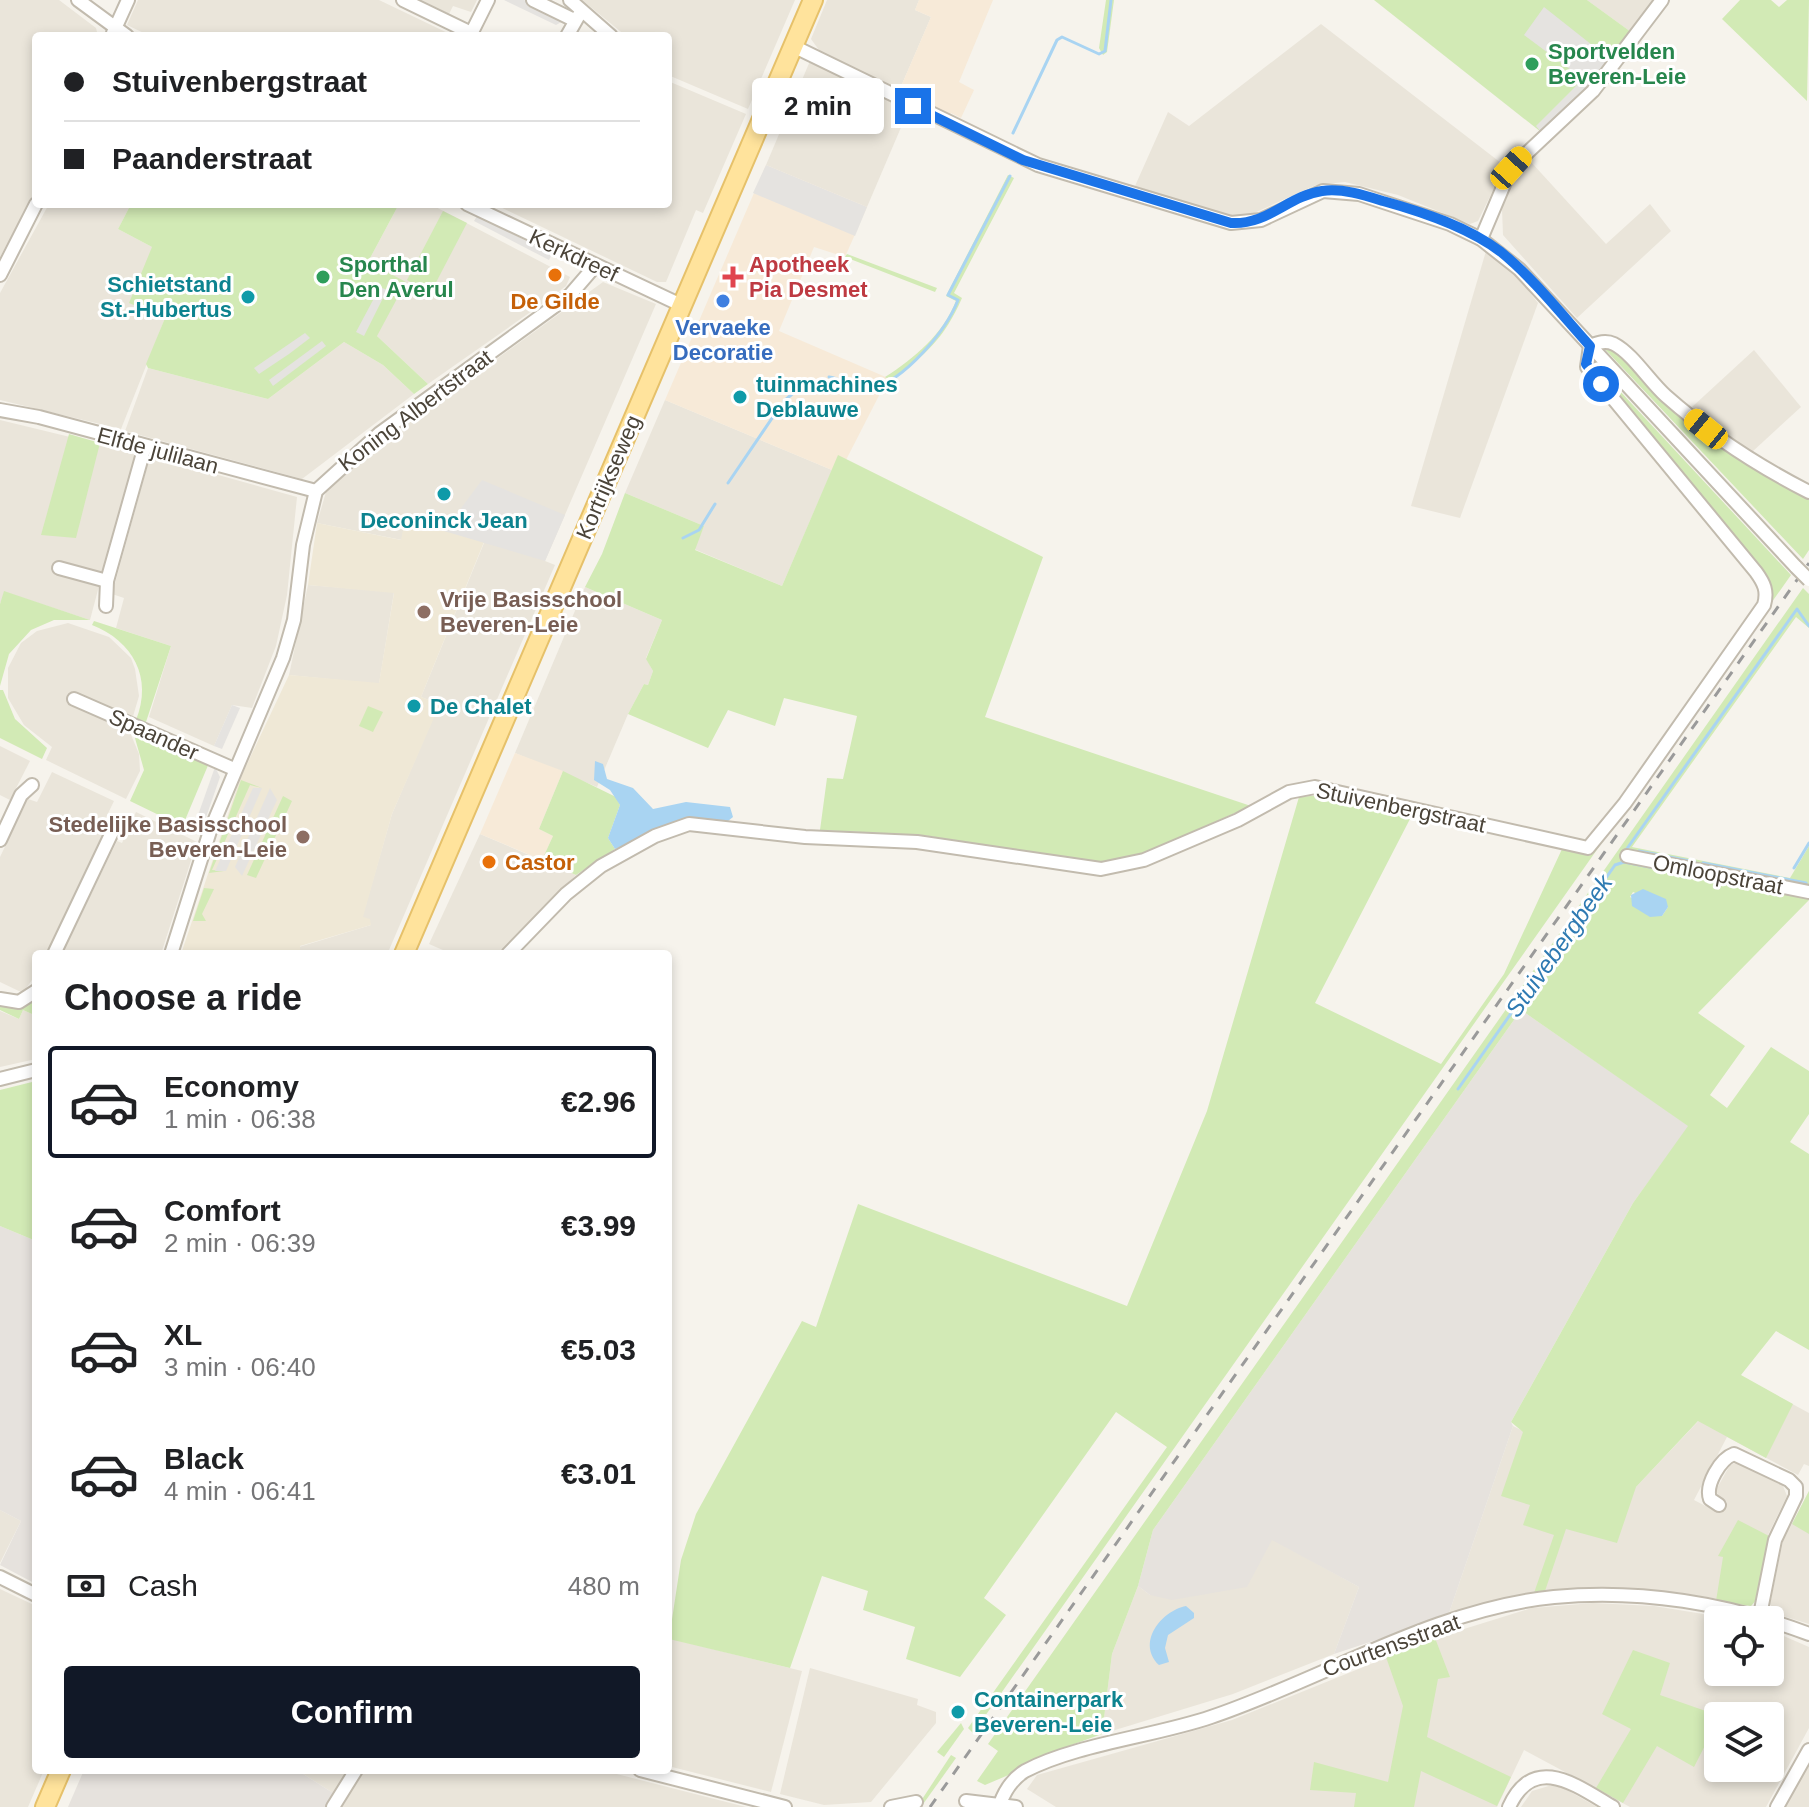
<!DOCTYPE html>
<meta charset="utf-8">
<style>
body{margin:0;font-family:Arial,sans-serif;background:#f2f2f2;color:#202124;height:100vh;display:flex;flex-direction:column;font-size:30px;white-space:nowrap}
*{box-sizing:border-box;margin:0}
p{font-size:26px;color:#757577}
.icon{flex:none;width:44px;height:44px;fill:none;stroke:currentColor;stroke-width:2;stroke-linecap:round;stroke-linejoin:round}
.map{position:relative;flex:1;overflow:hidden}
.sheet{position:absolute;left:32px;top:950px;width:640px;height:824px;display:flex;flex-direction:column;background:#fff;border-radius:8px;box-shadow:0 4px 12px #0003}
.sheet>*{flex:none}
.hud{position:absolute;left:32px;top:32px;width:640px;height:176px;border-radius:8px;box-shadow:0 4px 12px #0003;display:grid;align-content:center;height:176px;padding:0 32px;background:#fff}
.controls{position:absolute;left:1704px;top:1606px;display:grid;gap:16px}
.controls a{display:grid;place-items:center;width:80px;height:80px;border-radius:8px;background:#fff;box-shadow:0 4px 12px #0003;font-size:40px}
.end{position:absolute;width:36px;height:36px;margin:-18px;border:10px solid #1a73e8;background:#fff;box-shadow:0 0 0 4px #fff}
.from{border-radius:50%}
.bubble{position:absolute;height:56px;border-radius:8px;background:#fff;box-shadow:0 4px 12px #0003;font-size:26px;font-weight:700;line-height:56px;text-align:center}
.car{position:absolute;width:24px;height:48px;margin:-24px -12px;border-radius:10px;box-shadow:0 0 6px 2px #0007;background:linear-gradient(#f5c518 24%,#345 0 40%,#f5c518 0 76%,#345 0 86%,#f5c518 0)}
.hud b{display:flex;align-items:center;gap:28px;height:76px;font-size:30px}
.hud b+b{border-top:2px solid #e0e0e0}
.hud i{width:20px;height:20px;background:#202124}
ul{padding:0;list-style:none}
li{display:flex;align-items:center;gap:24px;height:112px;margin:0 16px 12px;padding:0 16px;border:4px solid transparent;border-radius:8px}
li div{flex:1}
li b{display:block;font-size:30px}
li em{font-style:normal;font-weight:700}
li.on{border-color:#111827}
li>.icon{width:72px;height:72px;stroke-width:1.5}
h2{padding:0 32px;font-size:36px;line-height:96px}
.pay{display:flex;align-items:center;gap:20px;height:88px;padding:0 32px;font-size:30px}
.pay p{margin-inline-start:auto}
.button{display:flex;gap:16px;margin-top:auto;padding:16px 32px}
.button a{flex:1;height:92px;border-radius:8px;background:#111827;color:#fff;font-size:32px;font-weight:700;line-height:92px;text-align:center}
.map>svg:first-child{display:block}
</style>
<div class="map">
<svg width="1809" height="1807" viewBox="0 0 1809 1807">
<rect width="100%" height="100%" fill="#f6f3ec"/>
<g fill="#eae5da" fill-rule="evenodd">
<polygon points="0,0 59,0 96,28 98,36 36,36 36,190 0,257"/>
<polygon points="138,0 379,0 454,36 150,36 127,25"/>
<polygon points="421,0 477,0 471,12 453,6 449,14"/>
<polygon points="582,0 795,0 748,109 668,75 668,36 626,36"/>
<polygon points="827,0 919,0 915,10 931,17 899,91 819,50 811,39"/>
<polygon points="1587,0 1654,0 1631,32"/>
<polygon points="1321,24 1505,166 1478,221 1470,224 1398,195 1345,182 1316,185 1243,218 1207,210 1135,186 1168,112 1189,126"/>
<polygon points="810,61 908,111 867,207 766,165"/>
<polygon points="668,81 746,114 703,213 696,210 666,282 657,282 494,204 668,204"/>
<polygon points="1531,162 1606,244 1650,204 1671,231 1577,318 1503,235 1502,209 1508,190 1518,174"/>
<polygon points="49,204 131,204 118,229 152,247 165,318 121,429 0,400 0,293"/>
<polygon points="399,204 430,204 570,277 566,286 549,299 428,384 377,336 368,262"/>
<polygon points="1486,251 1516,275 1538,303 1460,518 1411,506"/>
<polygon points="603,282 656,304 545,561 555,565 389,950 380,954 300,954 299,947 371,925 362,918 392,814 439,704 421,697 484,543 406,520 402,540 317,523 326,492 382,442"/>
<polygon points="344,342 383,365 414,394 302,479 125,431 148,368 268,399"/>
<polygon points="1754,350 1801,407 1752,452 1708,425 1692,407"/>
<polygon points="665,400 832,470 782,586 694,549 704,526 625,493"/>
<polygon points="0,420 136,453 102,573 57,562 55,573 99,586 90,620 5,592 0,604"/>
<polygon points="150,456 297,497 287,595 276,646 252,708 232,705 214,746 149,717 171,646 116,628 124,598 112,594"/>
<polygon points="308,585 394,592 379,684 289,675"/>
<polygon points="585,587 662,620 646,658 653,671 648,685 644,684 628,714 597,787 515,753"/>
<polygon points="68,623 109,637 131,658 135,669 139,696 129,730 139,754 140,771 126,799 46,760 52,747 24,725 8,698 8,668 21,643 37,631"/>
<polygon points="0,746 30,761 10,800 0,795"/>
<polygon points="52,772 114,801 99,832 103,835 46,954 36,954 36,974 23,993 0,982 0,857 28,799 37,802"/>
<polygon points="136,812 197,842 161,954 62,954 117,841 122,843"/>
<polygon points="480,834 576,875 500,954 452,954 429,944"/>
<polygon points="36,1003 36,1059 0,1067 0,1011 19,1019 23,1010 32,1014"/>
<polygon points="1741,1376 1809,1413 1809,1466 1804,1464 1798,1475 1727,1437 1694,1500 1719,1513 1725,1502 1719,1498 1716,1490 1730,1465 1738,1462 1783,1486 1787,1496 1767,1537 1749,1604 1676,1592 1541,1591 1448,1616 1513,1426 1636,1487"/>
<polygon points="1809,1491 1809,1624 1776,1614 1770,1604 1783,1541"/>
<polygon points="0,1510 21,1521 0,1563"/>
<polygon points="1272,1539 1359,1587 1334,1654 1233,1694 1102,1734 1112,1654 1138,1586 1150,1595"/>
<polygon points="0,1589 36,1606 36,1770 44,1770 28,1807 0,1807"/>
<path d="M1593 1603 1654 1606 1740 1620H1718V1672H1770V1630L1809 1647V1728L1766 1807H1630L1524 1750 1497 1807H1056L1027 1789 1037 1775 1232 1720 1435 1638 1532 1608ZM1718 1716H1770V1768H1718Z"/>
<polygon points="668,1638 802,1671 771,1792 668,1766"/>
<polygon points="810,1668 918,1699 917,1705 936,1712 936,1723 871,1802 824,1805 780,1794"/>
<polygon points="1809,1761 1809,1807 1782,1807"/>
<polygon points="297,1770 347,1770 333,1793"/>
<polygon points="365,1770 601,1770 746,1807 342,1807"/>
<polygon points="1552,1785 1562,1787 1597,1807 1521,1807 1532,1791"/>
</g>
<g fill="#f7ead8">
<polygon points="919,0 993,0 959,82 974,90 961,118 951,113 948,117 899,91 931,17 915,10"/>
<polygon points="766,165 867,207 845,257 814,247 779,331 888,378 846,460 838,456 832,470 665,400"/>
<polygon points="515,753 563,771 539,829 553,836 542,860 480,834"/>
</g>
<g fill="#e6e2dd">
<polygon points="1521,1010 1689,1126 1633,1203 1511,1422 1513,1426 1448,1616 1334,1654 1359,1587 1272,1540 1247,1587 1172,1600 1150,1595 1138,1586 1153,1530"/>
<polygon points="0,1226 36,1241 36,1584 0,1565 21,1521 0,1510"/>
<polygon points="84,1770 297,1770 333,1793 325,1807 68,1807"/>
</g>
<polygon fill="#efe8d6" points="405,520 484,542 421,697 440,704 392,814 363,917 370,919 371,925 300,946 300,954 181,954 240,779 289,675 379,683 394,593 308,585 317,523 401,540"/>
<g fill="#d2eab5" fill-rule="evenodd">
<polygon points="1106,0 1114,0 1107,52 1103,55 1099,48"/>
<polygon points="1374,0 1587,0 1631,32 1611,60 1541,132"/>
<polygon points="1740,0 1771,0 1779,7 1787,0 1809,0 1807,101 1722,19"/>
<path d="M1008 175 1014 178 954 293 962 298C944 339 926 354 891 381L885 377C915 358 943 334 956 301L946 296Z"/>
<polygon points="131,204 399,204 368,262 406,282 377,336 428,384 414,394 383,365 344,342 268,399 148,368 146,364 165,318 129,303 152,247 118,229"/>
<polygon points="443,211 467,223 430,294 407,280"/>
<polygon points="847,254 937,288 935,292 845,257"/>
<polygon points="1601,345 1615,347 1654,390 1809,494 1809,550 1803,559"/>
<polygon points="1592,361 1791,575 973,1733 968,1728 1167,1447 1116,1412 984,1598 1006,1615 960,1677 906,1659 915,1627 863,1610 868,1591 822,1576 790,1668 669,1639 681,1560 696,1514 802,1321 816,1327 858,1204 1127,1306 1207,1111 1299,797 1322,795 1411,817 1315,1003 1441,1064 1504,974 1562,849 1591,853 1770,592 1590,366"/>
<polygon points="69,434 100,443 76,538 41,535"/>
<polygon points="838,455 1043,557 985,717 1251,806 1137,856 1098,862 922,835 820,830 827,778 843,779 857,716 784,698 775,726 728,710 708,748 628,714 644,684 648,685 653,671 646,659 662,620 585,587 602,554 625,493 704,526 695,550 782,586"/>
<path d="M1803 588 1809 594V628L1796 617 1632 847 1790 878 1809 846V900L1698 1013 1745 1046 1710 1095 1727 1108 1771 1047 1809 1071V1114L1790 1142 1809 1154V1350L1776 1331 1741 1375 1793 1404 1766 1458 1698 1421 1636 1487 1617 1543 1566 1529 1545 1591 1534 1593 1554 1535 1523 1525 1530 1505 1501 1496 1523 1432 1511 1422 1633 1203 1688 1126 1521 1010 1153 1530 1138 1586 1112 1654 1102 1734 1038 1757 1039 1762 985 1785 977 1781 998 1751 988 1744ZM1633 892 1668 907 1662 916 1630 897Z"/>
<polygon points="4,591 90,620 54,620 31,630 9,654 0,686 0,604"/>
<path d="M94 621 171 646 145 725 136 720C153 678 133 641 92 625Z"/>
<polygon points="0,690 3,690 15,719 47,748 42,759 0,738"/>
<polygon points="368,706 383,712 373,732 359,726"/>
<polygon points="133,731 209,763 183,825 201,831 200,835 130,801 144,770"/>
<polygon points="563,771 616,797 620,805 608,838 615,849 576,875 542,860 553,836 539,829"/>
<polygon points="241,780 262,788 250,785 212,870 224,871 209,873"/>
<polygon points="283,796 292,801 256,878 247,875"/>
<polygon points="204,888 214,889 202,914 206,921 193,921"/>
<polygon points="36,997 32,1014 23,1010 19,1019 0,1010 0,1004 20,1006"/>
<polygon points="36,1081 36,1241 0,1226 0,1090"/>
<polygon points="1809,1491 1809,1534 1792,1524"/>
<polygon points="1738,1520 1771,1537 1758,1598 1751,1606 1716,1601 1723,1557 1718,1556"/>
<polygon points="1435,1638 1450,1677 1438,1679 1427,1737 1511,1777 1497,1806 1421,1771 1414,1807 1354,1807 1356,1793 1310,1790 1314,1762 1388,1782 1403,1706 1386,1657"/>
<polygon points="1633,1650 1670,1663 1660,1695 1720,1716 1694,1767 1657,1746 1623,1803 1596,1788 1631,1729 1602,1714"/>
<polygon points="961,1723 964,1729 944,1757 937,1752"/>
<polygon points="951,1755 956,1758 921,1807 917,1807"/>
</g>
<g fill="#e5e3e0">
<polygon points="504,0 524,0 565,20 556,25"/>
<polygon points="1544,7 1611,60 1583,94 1541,132 1536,126 1583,79 1524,35"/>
<polygon points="766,165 867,207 855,236 753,193"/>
<polygon points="477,216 552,254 549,260 474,221"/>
<polygon points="380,287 387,290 364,336 356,332"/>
<polygon points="305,333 310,338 289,354 259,374 254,368"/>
<polygon points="322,341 326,346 273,386 269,380"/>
<polygon points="482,480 565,515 545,561 444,531"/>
<polygon points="232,705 240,708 222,749 214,746"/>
<polygon points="215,767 220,777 204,823 200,824 197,818"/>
<polygon points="253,788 262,788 226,871 215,871"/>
<polygon points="270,788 277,800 242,876 235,867"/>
</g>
<g fill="#a9d4f2">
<polygon points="595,761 603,764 607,779 633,788 653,809 686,802 730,807 733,817 728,821 681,820 615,849 608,838 620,805 610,790 594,780"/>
<polygon points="1643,889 1666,899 1668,907 1662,916 1650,917 1632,906 1631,895"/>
<path d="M1186 1606 1194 1613V1618L1168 1635 1165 1648 1169 1662 1159 1665C1136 1643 1161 1611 1186 1606Z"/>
</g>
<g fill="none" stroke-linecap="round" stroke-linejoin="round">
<g stroke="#a9d4f2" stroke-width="3">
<polyline points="1013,133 1057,40 1062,37 1099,54 1105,51 1111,0"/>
<path d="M829 377C843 378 855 393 871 389 905 380 946 331 958 300L948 295 1010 176"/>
<polyline points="784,401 799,388"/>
<polyline points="728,483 781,405"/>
<polyline points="683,538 699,530 715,504"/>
<polyline points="1626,850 1797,609 1809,626"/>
<polyline points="1639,851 1695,862"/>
<polyline points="1703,863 1806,883"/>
<polyline points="1794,868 1809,843"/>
<polyline points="1458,1089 1615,865 1624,862 1743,885"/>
</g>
<defs>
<g id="street">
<polyline points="78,0 127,36"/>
<polyline points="403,0 471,33"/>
<polyline points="533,0 574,20"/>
<polyline points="570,0 611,36"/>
<polyline points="113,33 128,0"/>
<polyline points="470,36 488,0"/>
<polyline points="567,36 579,15"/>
<polyline points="793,46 1038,165 1231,223 1261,220 1323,191 1359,194 1450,224 1481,239 1519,269 1796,567"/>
<polyline points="467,204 681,305"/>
<polyline points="1481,239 1511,168 1593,91 1662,0"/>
<polyline points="0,275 36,204"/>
<path d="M1590 346C1598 343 1605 340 1614 344 1633 354 1649 381 1666 396 1709 434 1758 466 1809 492"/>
<polyline points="0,410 39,417 316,491"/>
<polyline points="59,568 107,581"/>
<polyline points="106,606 107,581 145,446"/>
<polyline points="74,699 234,769"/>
<polyline points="0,840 21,795 32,785"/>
<polyline points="1627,856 1809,892"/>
<polyline points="54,954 115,826"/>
<polyline points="171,954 210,831 283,658 294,620 303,545 316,491 380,433 570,295 595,266"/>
<path d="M508 954 566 894 601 866 655 836 689 824 805 837 917 842 1101 869 1144 860 1238 820 1289 792 1315 787 1588 848 1625 803 1764 605C1768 591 1764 583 1756 572L1587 367 1590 346"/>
<polyline points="0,999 19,1002 36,991"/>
<polyline points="0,1079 36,1070"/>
<path d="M1719 1505 1710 1499C1705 1485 1720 1459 1734 1454L1789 1480 1796 1487V1496L1775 1540 1760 1615"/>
<polyline points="0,1577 36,1595"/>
<polyline points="640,1770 785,1807"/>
<polyline points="966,1801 1016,1807"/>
<path d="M1000 1804C1005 1790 1012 1779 1025 1771 1076 1744 1156 1736 1211 1717 1324 1679 1433 1609 1554 1597 1640 1589 1728 1603 1809 1634"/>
<polyline points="333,1807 356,1770"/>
<polyline points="891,1807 916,1802"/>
<path d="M1509 1807C1534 1752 1577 1786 1613 1807"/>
<polyline points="1777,1807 1809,1750"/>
</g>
<g id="primary">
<polyline points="404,954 813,0"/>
<polyline points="45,1807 61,1770"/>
</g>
</defs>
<use href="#street" stroke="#c2bbae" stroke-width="16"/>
<use href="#primary" stroke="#e6c16a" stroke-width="22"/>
<use href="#street" stroke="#fff" stroke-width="12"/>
<use href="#primary" stroke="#ffe39c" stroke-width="18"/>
<polyline stroke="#9a9a9a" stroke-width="3" stroke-dasharray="10 10" stroke-linecap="butt" points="930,1807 1809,563"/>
<defs>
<polyline id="street-bridge" points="1796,567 1809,580"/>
</defs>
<use href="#street-bridge" stroke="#c2bbae" stroke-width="16" stroke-linecap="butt"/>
<use href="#street-bridge" stroke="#fff" stroke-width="12"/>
</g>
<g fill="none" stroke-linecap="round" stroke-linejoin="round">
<path stroke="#1a73e8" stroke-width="10" d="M913 106 1023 160 1231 223C1268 225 1288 196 1322 191 1342 188 1364 195 1383 201 1423 212 1468 227 1501 252 1534 279 1562 315 1590 346L1586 364 1601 384"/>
</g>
<g fill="#2e9e5b" stroke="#fff" stroke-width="3">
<circle cx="1532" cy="64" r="8"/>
<circle cx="323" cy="277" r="8"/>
</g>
<g fill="#e8710a" stroke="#fff" stroke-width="3">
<circle cx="555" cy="275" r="8"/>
<circle cx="489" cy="862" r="8"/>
</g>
<path fill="#e0444e" stroke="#fff" stroke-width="3" d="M729 265h8v8h8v8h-8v8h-8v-8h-8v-8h8z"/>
<g fill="#0f9aa8" stroke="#fff" stroke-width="3">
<circle cx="248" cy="297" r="8"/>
<circle cx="740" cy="397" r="8"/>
<circle cx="444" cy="494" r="8"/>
<circle cx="414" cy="706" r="8"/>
<circle cx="958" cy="1712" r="8"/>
</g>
<circle fill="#3f7fe0" stroke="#fff" stroke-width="3" cx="723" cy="301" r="8"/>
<g fill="#8d6e63" stroke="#fff" stroke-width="3">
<circle cx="424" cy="612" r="8"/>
<circle cx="303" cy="837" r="8"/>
</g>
<g text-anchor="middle" stroke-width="6" stroke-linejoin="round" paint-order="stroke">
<g font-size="22" font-weight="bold" fill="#27864d" stroke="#fff" text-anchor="start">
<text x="1548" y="59">Sportvelden<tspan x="1548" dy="25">Beveren-Leie</tspan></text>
<text x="339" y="272">Sporthal<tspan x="339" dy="25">Den Averul</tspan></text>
</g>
<g font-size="22" fill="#4b4439" stroke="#fff">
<text transform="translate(574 255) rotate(25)" y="8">Kerkdreef</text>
<text transform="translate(415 410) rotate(-37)" y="8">Koning Albertstraat</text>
<text transform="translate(158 450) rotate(15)" y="8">Elfde julilaan</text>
<text transform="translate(608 477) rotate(-67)" y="8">Kortrijkseweg</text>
<text transform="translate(154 734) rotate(24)" y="8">Spaander</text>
<text transform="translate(1401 807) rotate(12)" y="8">Stuivenbergstraat</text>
<text transform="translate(1718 874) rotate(11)" y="8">Omloopstraat</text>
<text transform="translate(1391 1645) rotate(-20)" y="8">Courtensstraat</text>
</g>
<g font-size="22" font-weight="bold" fill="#be3a42" stroke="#fff" text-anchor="start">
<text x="749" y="272">Apotheek<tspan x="749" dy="25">Pia Desmet</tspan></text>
</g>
<g font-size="22" font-weight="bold" fill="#0d838f" stroke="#fff" text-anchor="start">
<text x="232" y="292" text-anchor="end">Schietstand<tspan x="232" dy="25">St.-Hubertus</tspan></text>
<text x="756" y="392">tuinmachines<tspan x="756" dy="25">Deblauwe</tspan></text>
<text x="444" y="528" text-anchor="middle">Deconinck Jean</text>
<text x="430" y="714">De Chalet</text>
<text x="974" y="1707">Containerpark<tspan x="974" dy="25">Beveren-Leie</tspan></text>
</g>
<g font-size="22" font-weight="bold" fill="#c56008" stroke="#fff">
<text x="555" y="309">De Gilde</text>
<text x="505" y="870" text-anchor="start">Castor</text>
</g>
<g font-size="22" font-weight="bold" fill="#366cbe" stroke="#fff">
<text x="723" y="335">Vervaeke<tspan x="723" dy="25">Decoratie</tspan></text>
</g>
<g font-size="22" font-weight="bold" fill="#785e54" stroke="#fff" text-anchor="start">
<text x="440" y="607">Vrije Basisschool<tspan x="440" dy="25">Beveren-Leie</tspan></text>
<text x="287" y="832" text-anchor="end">Stedelijke Basisschool<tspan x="287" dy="25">Beveren-Leie</tspan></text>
</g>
<g font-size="24" font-style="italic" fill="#2e7ab2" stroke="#fff">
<text transform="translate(1559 946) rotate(-55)" y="8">Stuivebergbeek</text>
</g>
</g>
</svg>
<div class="controls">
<a><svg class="icon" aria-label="locate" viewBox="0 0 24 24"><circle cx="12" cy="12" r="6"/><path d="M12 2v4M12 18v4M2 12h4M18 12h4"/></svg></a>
<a><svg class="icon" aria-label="layers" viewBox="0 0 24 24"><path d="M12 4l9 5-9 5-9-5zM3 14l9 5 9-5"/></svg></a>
</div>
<i class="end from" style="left:1601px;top:384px"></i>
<i class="end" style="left:913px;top:106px"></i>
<div class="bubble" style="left:752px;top:78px;width:132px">2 min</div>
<i class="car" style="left:1511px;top:168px;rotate:42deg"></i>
<i class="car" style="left:1706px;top:429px;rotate:309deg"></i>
<div class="hud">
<b><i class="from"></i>Stuivenbergstraat</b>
<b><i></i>Paanderstraat</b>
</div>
<section class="sheet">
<h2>Choose a ride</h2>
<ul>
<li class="on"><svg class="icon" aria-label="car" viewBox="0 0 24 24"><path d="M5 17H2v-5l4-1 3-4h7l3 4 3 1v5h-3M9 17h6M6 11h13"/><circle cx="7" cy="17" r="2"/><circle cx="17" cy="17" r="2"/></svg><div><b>Economy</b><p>1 min · 06:38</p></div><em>€2.96</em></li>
<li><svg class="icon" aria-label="car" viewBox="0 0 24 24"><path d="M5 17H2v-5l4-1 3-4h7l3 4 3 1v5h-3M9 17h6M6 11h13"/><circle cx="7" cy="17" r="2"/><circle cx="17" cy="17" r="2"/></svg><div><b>Comfort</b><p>2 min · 06:39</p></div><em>€3.99</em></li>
<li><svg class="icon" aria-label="car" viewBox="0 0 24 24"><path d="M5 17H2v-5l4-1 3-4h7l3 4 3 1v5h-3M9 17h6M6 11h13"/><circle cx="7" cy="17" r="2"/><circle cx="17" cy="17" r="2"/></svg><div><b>XL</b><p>3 min · 06:40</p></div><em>€5.03</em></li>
<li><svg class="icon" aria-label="car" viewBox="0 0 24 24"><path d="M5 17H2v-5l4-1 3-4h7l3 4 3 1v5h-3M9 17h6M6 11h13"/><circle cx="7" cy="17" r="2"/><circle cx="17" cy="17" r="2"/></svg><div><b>Black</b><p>4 min · 06:41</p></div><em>€3.01</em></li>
</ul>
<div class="pay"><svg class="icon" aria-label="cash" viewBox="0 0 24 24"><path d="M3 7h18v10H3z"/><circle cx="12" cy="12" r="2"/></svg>Cash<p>480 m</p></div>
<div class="button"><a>Confirm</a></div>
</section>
</div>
